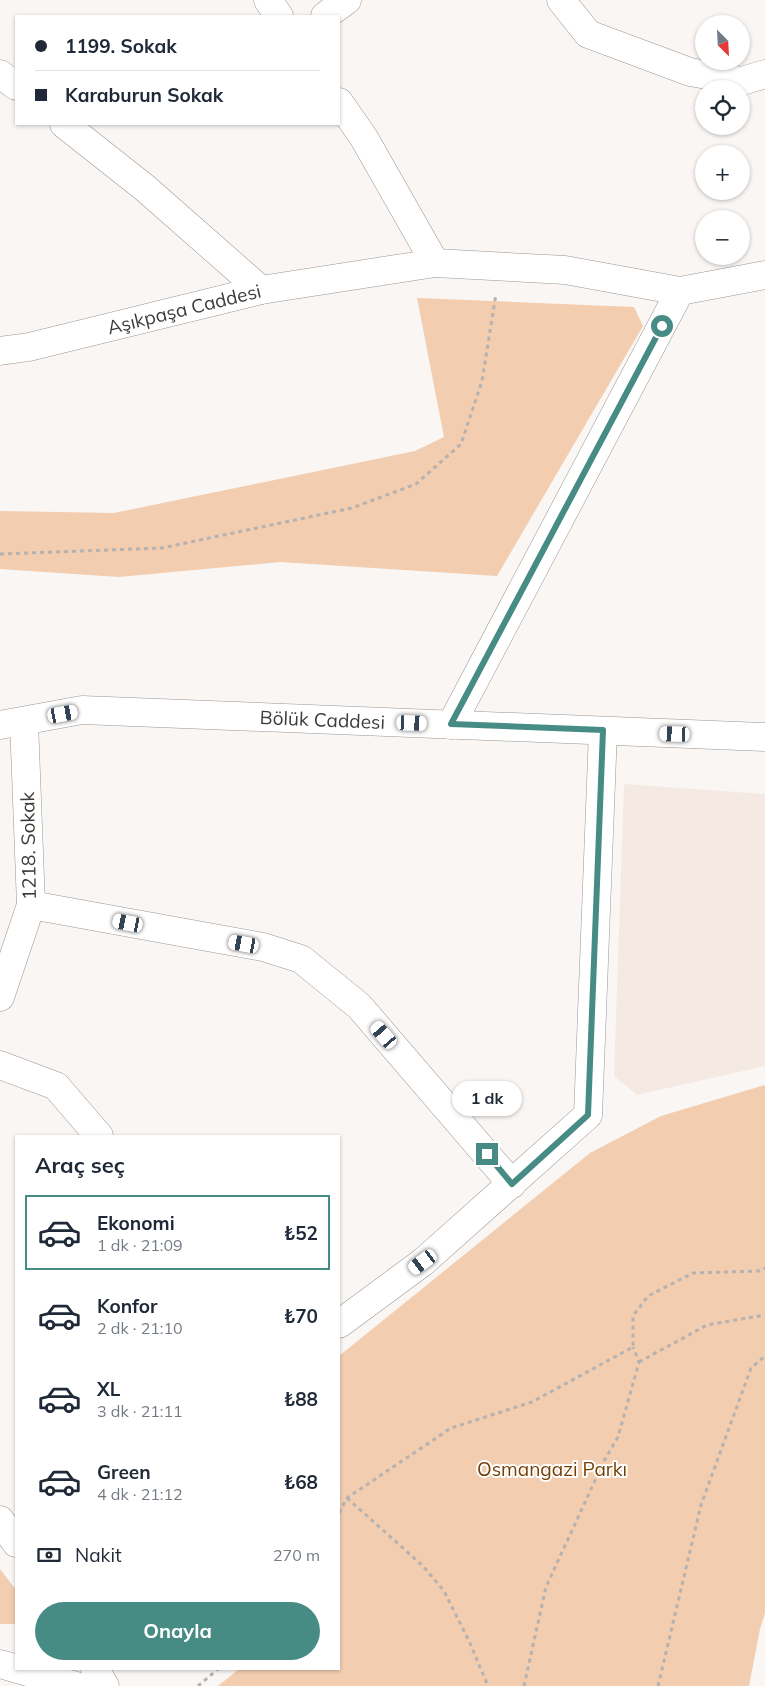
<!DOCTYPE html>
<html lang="tr">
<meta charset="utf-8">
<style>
body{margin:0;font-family:Mulish,sans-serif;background:#f2f2f3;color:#1f2937;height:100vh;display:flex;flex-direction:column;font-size:19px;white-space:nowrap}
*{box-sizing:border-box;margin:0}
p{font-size:16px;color:#747a83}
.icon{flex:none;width:28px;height:28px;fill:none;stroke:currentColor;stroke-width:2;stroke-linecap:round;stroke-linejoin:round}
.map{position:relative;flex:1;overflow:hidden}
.details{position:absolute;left:15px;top:1135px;width:325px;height:535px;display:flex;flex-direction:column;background:#fff;border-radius:0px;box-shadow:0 1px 4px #0004}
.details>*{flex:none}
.hud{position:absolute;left:15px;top:15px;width:325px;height:110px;border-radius:0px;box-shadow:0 1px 4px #0004;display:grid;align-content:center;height:110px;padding:0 20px;background:#fff}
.needle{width:32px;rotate:156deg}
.controls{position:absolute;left:695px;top:15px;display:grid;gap:10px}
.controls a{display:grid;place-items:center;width:55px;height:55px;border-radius:50%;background:#fff;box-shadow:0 1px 4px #0004;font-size:25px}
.end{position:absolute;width:22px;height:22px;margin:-11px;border:6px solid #468c84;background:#fff;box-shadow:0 0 0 2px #fff}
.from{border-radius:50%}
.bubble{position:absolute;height:35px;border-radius:18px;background:#fff;box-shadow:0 1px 4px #0004;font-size:16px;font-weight:700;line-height:35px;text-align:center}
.car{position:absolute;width:15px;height:30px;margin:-15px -8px;border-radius:6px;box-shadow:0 0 4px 1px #0007;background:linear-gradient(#fff 24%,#345 0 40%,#fff 0 76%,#345 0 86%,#fff 0)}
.hud b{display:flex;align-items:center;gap:18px;height:48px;font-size:19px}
.hud b+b{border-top:1px solid #e0e1e3}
.hud i{width:12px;height:12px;background:#1f2937}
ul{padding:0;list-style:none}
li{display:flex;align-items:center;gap:15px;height:75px;margin:0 10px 8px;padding:0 10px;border:2px solid transparent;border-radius:0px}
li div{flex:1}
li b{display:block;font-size:19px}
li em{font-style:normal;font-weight:700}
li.on{border-color:#468c84}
li>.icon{width:45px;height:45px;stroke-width:1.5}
h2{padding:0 20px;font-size:22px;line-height:60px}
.pay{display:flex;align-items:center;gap:12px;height:55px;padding:0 20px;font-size:19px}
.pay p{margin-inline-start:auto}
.cta{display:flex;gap:10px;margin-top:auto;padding:10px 20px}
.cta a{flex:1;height:58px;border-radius:30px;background:#468c84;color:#fff;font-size:20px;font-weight:700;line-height:58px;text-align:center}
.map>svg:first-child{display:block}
</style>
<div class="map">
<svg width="765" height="1686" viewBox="0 0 765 1686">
<rect width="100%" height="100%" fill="#f9f6f4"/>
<polygon fill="#f4eae3" points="624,784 765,794 765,1066 637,1095 614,1076"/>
<g fill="#f2cdb0">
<polygon points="417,298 634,307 643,326 497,576 280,562 119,577 0,569 0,511 114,513 415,451 444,437"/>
<polygon points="765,1085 765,1613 760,1629 749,1686 218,1686 239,1669 339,1669 339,1356 590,1153 661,1116"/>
<polygon points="0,1569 16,1590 15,1624 0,1624"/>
</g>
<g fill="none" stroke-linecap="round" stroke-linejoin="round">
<defs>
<g id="minor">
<polyline points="268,0 279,16"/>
<polyline points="561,0 588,34 690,72 742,81 765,74"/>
<polyline points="325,16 347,0"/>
<polyline points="0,74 16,86"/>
<polyline points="339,102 364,138 435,263"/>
<polyline points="64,124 145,188 261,290"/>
<path id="s1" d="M0 351 29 347 261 290 435 263 565 270 680 291 765 275"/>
<path id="s2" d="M0 725 82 710 765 737"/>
<polyline points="451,725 680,291"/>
<polyline points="31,905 263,947 301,959 359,1006 512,1184"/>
<polyline points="0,997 31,905 24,721"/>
<polyline points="0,1065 56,1086 99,1136"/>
<polyline points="339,1324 423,1262 588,1115 603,731"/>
<polyline points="0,1520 16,1543"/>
<polyline points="0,1664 76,1686"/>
<polyline points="95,1669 105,1686"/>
</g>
</defs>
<use href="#minor" stroke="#9a9795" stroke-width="29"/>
<g stroke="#b5b2b1" stroke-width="3" stroke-dasharray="4 4" stroke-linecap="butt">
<polyline points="0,554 162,548 352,508 416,484 461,444 482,381 496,294"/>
<polyline points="639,1362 707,1325 765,1315"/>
<polyline points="347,1498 423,1566 444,1591 469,1641 488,1686"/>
<polyline points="339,1513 347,1498 451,1428 532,1402 633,1347 633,1316 648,1296 693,1273 759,1271 765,1268"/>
<polyline points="198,1686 218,1669"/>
<polyline points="524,1686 546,1587 604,1461 618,1437 639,1362 633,1347"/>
<polyline points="658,1686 701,1505 751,1368 765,1356"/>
</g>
<use href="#minor" stroke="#fff" stroke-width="28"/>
</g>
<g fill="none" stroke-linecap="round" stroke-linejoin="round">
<polyline stroke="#468c84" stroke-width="6" points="487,1154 512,1184 588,1115 603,730 451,724 662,326"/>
</g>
<g text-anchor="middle" stroke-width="4" stroke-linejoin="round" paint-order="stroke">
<g font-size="19" fill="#3c3b3a" stroke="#fff">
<text dy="7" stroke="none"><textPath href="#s1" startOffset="189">Aşıkpaşa Caddesi</textPath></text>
<text dy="7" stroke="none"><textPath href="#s2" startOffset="324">Bölük Caddesi</textPath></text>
<text transform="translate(28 846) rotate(-91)" y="7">1218. Sokak</text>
</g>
<g font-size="19" fill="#743f05" stroke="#fff">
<text x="552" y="1476">Osmangazi Parkı</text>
</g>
</g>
</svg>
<div class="controls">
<a><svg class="needle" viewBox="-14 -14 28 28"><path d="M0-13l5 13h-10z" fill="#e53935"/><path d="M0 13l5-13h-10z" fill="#747a83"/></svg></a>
<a><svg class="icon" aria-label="locate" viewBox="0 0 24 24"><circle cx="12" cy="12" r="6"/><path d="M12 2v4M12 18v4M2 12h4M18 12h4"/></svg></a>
<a>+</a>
<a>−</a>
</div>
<i class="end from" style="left:662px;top:326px"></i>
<i class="end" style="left:487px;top:1154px"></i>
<div class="bubble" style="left:452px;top:1081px;width:70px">1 dk</div>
<i class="car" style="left:63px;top:714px;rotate:80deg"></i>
<i class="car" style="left:412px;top:723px;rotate:92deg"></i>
<i class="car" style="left:675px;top:734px;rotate:272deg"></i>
<i class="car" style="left:128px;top:923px;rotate:281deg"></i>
<i class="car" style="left:244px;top:944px;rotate:280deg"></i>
<i class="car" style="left:384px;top:1035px;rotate:319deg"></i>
<i class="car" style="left:423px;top:1262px;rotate:234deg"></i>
<div class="hud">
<b><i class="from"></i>1199. Sokak</b>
<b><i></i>Karaburun Sokak</b>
</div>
<section class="details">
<h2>Araç seç</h2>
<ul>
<li class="on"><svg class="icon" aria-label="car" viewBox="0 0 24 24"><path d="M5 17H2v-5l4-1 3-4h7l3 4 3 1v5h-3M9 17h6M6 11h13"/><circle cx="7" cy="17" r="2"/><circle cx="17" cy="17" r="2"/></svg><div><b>Ekonomi</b><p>1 dk · 21:09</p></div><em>₺52</em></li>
<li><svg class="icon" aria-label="car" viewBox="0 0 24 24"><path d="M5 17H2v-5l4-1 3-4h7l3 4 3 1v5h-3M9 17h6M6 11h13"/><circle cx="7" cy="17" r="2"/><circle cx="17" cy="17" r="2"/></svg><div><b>Konfor</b><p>2 dk · 21:10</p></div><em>₺70</em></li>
<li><svg class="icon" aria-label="car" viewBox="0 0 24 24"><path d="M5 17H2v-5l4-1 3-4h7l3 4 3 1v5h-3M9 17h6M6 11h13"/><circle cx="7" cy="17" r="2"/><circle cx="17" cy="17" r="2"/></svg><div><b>XL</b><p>3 dk · 21:11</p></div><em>₺88</em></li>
<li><svg class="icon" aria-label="car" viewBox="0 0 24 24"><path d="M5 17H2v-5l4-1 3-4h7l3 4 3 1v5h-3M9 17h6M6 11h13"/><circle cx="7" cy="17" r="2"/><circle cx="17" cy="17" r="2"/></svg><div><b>Green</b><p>4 dk · 21:12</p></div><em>₺68</em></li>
</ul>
<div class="pay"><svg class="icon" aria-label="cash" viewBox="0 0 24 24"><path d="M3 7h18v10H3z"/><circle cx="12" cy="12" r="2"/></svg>Nakit<p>270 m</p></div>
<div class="cta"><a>Onayla</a></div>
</section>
</div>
